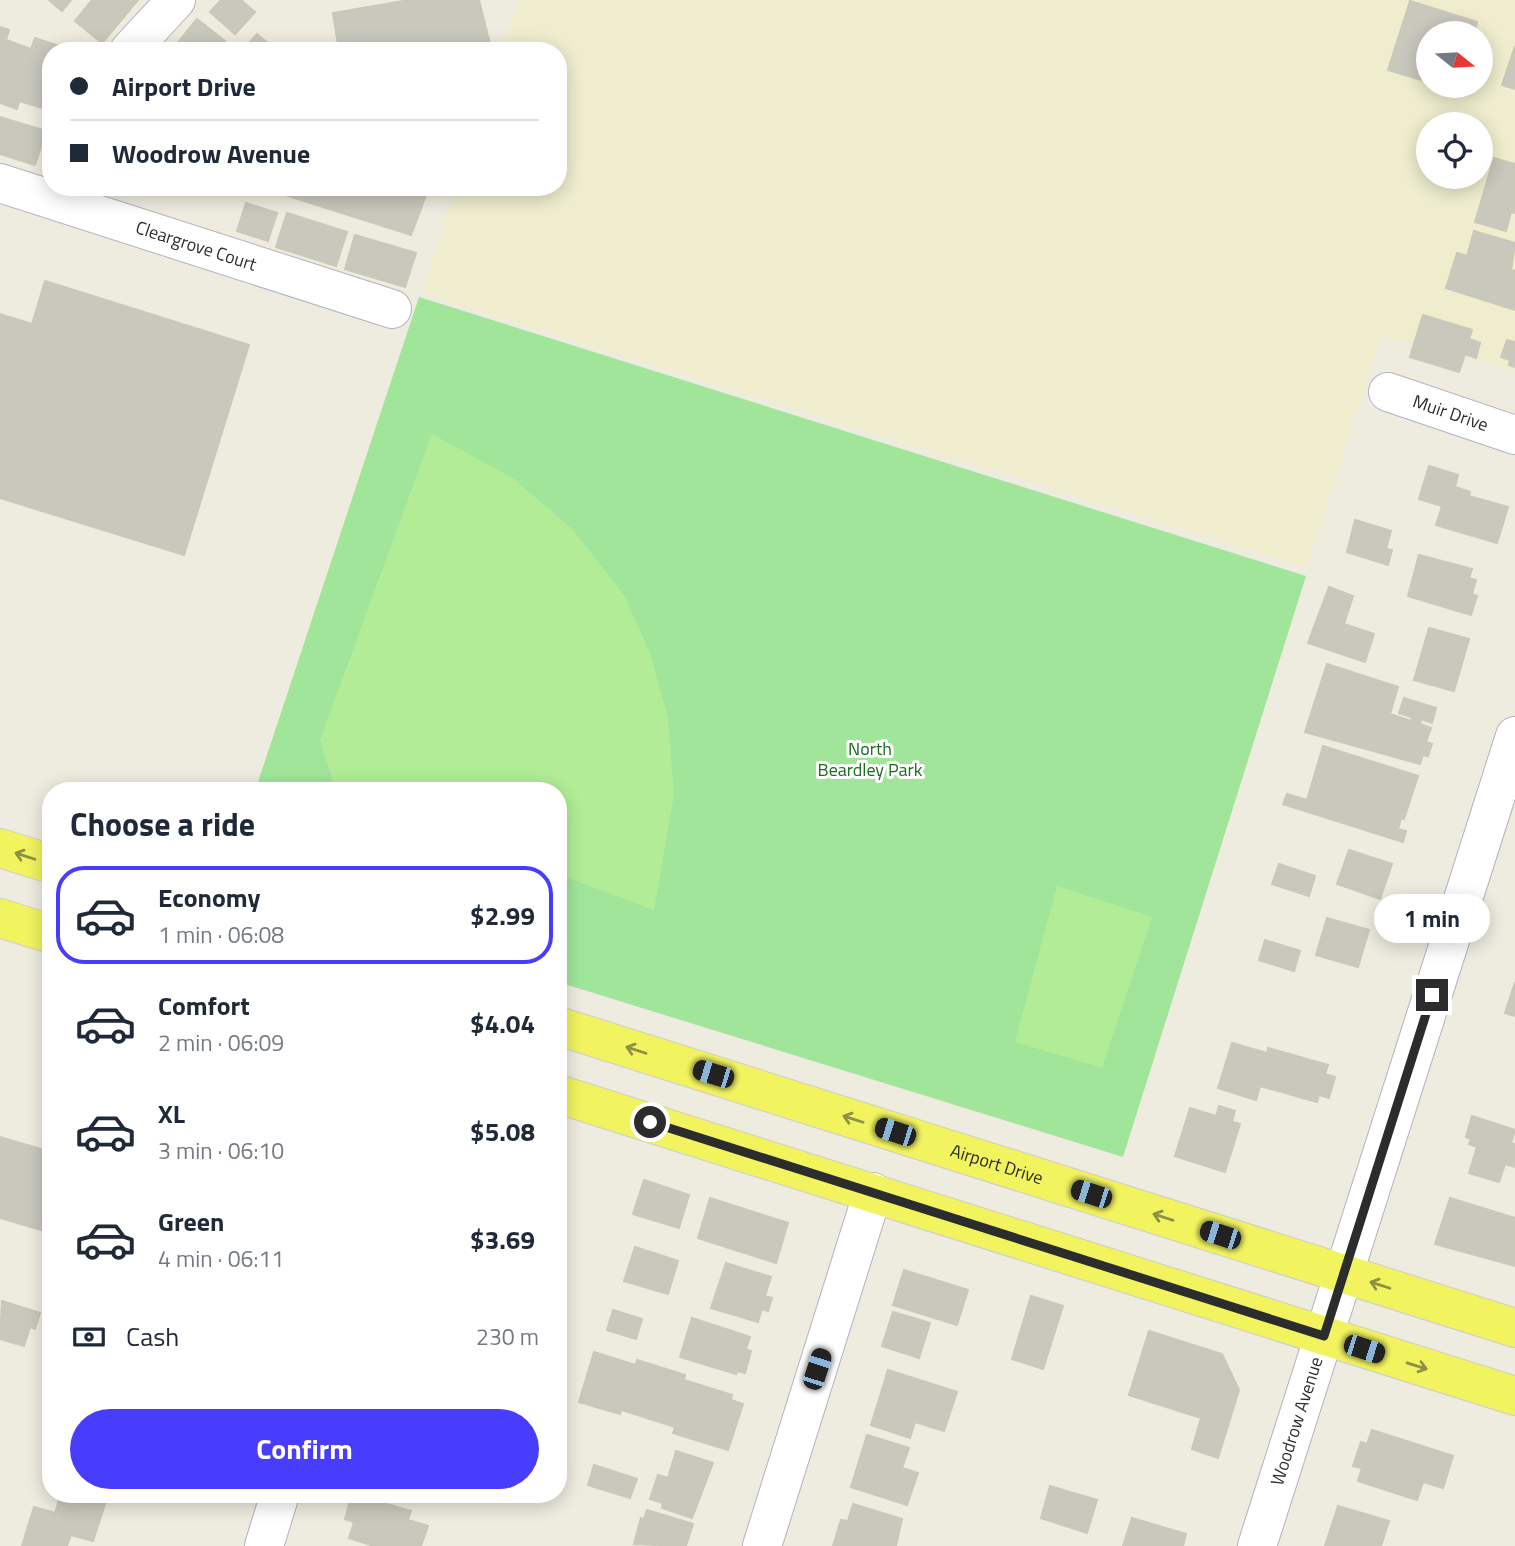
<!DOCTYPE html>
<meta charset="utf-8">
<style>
body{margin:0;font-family:"Titillium Web",sans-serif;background:#f6f6f7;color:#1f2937;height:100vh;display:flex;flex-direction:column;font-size:26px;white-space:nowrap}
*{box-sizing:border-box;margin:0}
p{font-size:23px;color:#747a83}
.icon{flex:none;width:38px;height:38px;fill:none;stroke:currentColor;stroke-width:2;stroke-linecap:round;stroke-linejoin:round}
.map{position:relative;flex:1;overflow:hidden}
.panel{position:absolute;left:42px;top:782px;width:525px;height:721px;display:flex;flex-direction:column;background:#fff;border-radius:28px;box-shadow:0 4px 18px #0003}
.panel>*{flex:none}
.guide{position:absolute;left:42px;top:42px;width:525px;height:154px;border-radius:28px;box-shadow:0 4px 18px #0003;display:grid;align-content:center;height:154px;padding:0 28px;background:#fff}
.needle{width:46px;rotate:108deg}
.controls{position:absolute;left:1416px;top:21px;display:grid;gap:14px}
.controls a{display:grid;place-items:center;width:77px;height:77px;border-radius:50%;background:#fff;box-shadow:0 4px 18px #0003;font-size:35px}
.end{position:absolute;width:32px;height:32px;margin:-16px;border:9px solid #2c2c2c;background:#fff;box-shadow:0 0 0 4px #fff}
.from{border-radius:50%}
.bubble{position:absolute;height:49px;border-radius:24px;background:#fff;box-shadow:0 4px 18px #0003;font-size:23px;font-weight:700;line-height:49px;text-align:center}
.car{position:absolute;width:21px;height:42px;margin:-21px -10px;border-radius:9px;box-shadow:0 0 5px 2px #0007;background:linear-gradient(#222 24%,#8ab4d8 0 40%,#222 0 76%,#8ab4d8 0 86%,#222 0)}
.guide b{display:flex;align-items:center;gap:24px;height:66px;font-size:26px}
.guide b+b{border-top:2px solid #e0e1e3}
.guide i{width:18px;height:18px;background:#1f2937}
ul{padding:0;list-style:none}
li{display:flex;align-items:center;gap:21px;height:98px;margin:0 14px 10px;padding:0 14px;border:4px solid transparent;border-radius:28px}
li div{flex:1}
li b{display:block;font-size:26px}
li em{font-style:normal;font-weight:700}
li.selected{border-color:#493dfd}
li>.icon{width:63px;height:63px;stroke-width:1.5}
h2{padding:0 28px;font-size:32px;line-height:84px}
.pay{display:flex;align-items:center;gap:18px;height:77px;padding:0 28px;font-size:26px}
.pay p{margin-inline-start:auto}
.action{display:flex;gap:14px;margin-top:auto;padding:14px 28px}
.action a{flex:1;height:80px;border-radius:42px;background:#493dfd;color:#fff;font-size:28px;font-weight:700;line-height:80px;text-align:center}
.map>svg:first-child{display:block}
</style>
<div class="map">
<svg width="1515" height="1546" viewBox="0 0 1515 1546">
<rect width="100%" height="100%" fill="#eeebdf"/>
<path fill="#efedce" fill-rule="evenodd" d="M518 0H1515V370L1381 336 1307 568 421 293 456 187H558V51H501ZM1428 33H1480V86H1428ZM1428 124H1480V177H1428Z"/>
<polygon fill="#a1e59b" points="419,297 1306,576 1123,1157 558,982 558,791 255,791"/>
<g fill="#b2ec96">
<polygon points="432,434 514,479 573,530 624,595 650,653 668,718 674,795 654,910 558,874 558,791 336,791 320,740"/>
<polygon points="1057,886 1152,917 1102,1068 1015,1042"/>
</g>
<g fill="#c9c8bd" stroke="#cac8b8" stroke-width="2">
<polygon points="49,0 71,0 62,11"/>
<polygon points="92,0 138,0 102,43 75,21"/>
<polygon points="221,0 241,0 255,12 235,34 210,12"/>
<polygon points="409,0 479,0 491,48 339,51 333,13"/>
<polygon points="1410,1 1477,22 1474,33 1428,33 1428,82 1388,70"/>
<polygon points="197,19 225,41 217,51 171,51"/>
<polygon points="0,27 9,30 6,40 31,49 35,38 68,49 51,51 49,110 19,101 17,109 0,103"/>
<polygon points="257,34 277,51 242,51"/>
<polygon points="1515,46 1515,89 1502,85"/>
<polygon points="0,117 46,131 35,165 0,154"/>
<polygon points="1494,158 1515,164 1515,213 1511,212 1506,231 1475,222"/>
<polygon points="274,187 429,187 411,235 273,191"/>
<polygon points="246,203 277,213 268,241 237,231"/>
<polygon points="287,213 347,232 336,266 276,247"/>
<polygon points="1474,231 1515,243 1511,270 1515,271 1515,310 1446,288 1457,253 1467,256"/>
<polygon points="355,235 416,253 405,287 345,269"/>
<polygon points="45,281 249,345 184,555 0,498 0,314 32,324"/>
<polygon points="1423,315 1472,330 1469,339 1480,343 1476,358 1465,354 1459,372 1410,357"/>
<polygon points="1507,340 1515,342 1515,367 1509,365 1510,360 1501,357"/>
<polygon points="1429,466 1458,475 1455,487 1470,492 1469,496 1508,507 1497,543 1436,525 1442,506 1419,499"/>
<polygon points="1355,520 1391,531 1386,549 1392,550 1388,565 1347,552"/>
<polygon points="1419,555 1472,569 1469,578 1476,580 1472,594 1477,596 1471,615 1408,596"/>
<polygon points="1329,587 1353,596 1344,624 1374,634 1365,662 1308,643"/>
<polygon points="1429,628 1469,639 1454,691 1414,680"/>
<polygon points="1327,664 1398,687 1390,714 1411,721 1412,717 1399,713 1404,698 1436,708 1432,723 1421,719 1420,724 1431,728 1426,742 1432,744 1428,756 1423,755 1420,764 1305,732"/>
<polygon points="1323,746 1418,776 1404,819 1401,818 1398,829 1406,831 1403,842 1283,804 1287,794 1307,800"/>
<polygon points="1349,850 1392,864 1380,899 1337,884"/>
<polygon points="1279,864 1315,876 1309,896 1272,884"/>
<polygon points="1327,918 1369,930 1358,967 1316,955"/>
<polygon points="1265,940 1300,951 1294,971 1259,960"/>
<polygon points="1515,982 1515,1016 1505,1013"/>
<polygon points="1232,1043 1267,1053 1268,1048 1328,1065 1325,1074 1335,1077 1329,1098 1319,1095 1317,1102 1260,1086 1256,1100 1218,1088"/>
<polygon points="1219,1106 1235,1111 1232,1122 1240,1124 1225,1172 1175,1156 1190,1108 1216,1116"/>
<polygon points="1472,1116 1515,1130 1511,1143 1515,1144 1515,1167 1505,1164 1499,1182 1469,1173 1477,1147 1469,1144 1471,1139 1466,1137"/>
<polygon points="0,1137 51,1152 51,1233 0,1218"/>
<polygon points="644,1180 689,1195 679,1228 633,1214"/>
<polygon points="710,1198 788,1223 776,1263 698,1238"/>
<polygon points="1450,1198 1515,1218 1515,1266 1435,1244"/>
<polygon points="635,1247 678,1261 668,1294 624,1281"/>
<polygon points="726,1263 771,1277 765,1296 772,1298 768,1311 762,1309 758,1322 711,1308"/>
<polygon points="904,1270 968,1290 957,1325 893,1305"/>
<polygon points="1031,1296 1063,1306 1043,1369 1012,1359"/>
<polygon points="2,1301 40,1313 35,1329 30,1327 24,1346 0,1339"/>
<polygon points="613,1310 642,1319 636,1339 607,1330"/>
<polygon points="893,1312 930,1323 919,1358 882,1346"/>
<polygon points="692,1318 750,1337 746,1349 751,1351 745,1373 737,1371 736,1374 680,1357"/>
<polygon points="1149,1331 1222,1354 1239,1390 1218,1458 1192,1449 1201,1418 1129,1395"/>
<polygon points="594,1352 635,1365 620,1414 579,1402"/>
<polygon points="637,1360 685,1375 684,1380 732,1395 731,1400 743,1404 728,1450 673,1433 675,1427 622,1410"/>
<polygon points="888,1370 957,1392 944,1431 915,1422 910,1438 871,1425"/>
<polygon points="1372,1430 1453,1456 1443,1488 1423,1482 1417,1500 1358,1481 1362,1468 1353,1466 1361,1442 1367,1444"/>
<polygon points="867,1435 909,1448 902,1468 918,1473 907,1505 851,1487"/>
<polygon points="676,1451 713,1463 692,1518 662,1508 663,1503 650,1499 658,1475 668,1478"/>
<polygon points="594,1465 637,1479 630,1498 588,1485"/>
<polygon points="1050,1486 1097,1500 1087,1533 1041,1518"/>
<polygon points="61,1494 95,1494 107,1498 93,1541 71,1535 67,1546 22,1546 34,1507 55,1513"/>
<polygon points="352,1494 411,1511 408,1520 428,1526 421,1546 374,1546 349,1538 354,1522 345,1519"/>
<polygon points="853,1504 902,1519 896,1546 833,1546 841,1520 848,1521"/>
<polygon points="1338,1506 1389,1521 1381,1546 1325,1546"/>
<polygon points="647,1510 693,1524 686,1546 634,1544 641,1518 644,1519"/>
<polygon points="1132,1518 1186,1534 1183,1546 1123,1546"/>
</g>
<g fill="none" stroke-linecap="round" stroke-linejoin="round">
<defs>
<g id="minor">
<polyline points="129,51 176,0"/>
<path id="s1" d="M0 183 392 309"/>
<path id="s2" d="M1388 392 1515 435"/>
<polyline points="264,1546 280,1494"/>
<polyline points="762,1546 873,1192"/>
<path id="s3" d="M1257 1546 1515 736"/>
</g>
<g id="major">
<polyline points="0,848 51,864"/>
<polyline points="0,918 51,934"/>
<path id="s4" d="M558 1026 1515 1328"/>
<polyline points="558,1094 1515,1396"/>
</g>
</defs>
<use href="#minor" stroke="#b3b2c0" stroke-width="40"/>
<use href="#major" stroke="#ccc" stroke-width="40"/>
<use href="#minor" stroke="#fff" stroke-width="38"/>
<use href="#major" stroke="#f1f35f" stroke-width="38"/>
</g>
<defs><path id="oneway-shaft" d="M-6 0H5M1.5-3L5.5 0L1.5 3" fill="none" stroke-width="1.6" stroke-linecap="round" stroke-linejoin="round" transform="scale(1.75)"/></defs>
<g stroke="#8e9046">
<use href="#oneway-shaft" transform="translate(25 856) rotate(-162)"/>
<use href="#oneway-shaft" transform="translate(636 1050) rotate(-162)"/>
<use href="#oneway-shaft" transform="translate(853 1119) rotate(-162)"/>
<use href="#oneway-shaft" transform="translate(1163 1217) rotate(-162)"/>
<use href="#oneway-shaft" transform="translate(1380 1285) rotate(-162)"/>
<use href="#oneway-shaft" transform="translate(1417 1366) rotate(17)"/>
</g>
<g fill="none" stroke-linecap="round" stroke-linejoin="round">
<polyline stroke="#2c2c2c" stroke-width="9" points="650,1122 1324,1336 1432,995"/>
</g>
<g text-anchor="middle" stroke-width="6" stroke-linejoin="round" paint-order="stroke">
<g font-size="18" fill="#2c2c2c" stroke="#fff">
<text dy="6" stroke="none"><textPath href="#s1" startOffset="206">Cleargrove Court</textPath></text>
<text dy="6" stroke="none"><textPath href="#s2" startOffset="66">Muir Drive</textPath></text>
<text dy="6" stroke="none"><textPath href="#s4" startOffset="460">Airport Drive</textPath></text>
<text dy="6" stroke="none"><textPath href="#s3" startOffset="131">Woodrow Avenue</textPath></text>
</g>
<g font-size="18" fill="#1a6c1d" stroke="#fff">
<text x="870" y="755">North<tspan x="870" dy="21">Beardley Park</tspan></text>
</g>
</g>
</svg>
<div class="controls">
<a><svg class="needle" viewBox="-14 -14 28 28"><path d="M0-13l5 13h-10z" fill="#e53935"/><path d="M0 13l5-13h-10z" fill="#747a83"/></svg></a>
<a><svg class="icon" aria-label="locate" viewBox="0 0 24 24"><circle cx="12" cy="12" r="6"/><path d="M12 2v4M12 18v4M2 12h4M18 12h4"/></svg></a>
</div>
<i class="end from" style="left:650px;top:1122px"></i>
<i class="end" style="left:1432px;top:995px"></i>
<div class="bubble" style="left:1374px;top:894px;width:116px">1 min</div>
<i class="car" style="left:713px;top:1074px;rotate:287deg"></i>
<i class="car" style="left:895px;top:1132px;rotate:288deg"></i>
<i class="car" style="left:1091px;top:1194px;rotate:288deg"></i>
<i class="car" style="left:1220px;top:1235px;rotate:288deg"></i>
<i class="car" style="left:1364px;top:1349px;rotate:108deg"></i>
<i class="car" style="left:817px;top:1369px;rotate:18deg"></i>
<div class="guide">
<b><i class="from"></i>Airport Drive</b>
<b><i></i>Woodrow Avenue</b>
</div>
<section class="panel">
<h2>Choose a ride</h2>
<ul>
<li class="selected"><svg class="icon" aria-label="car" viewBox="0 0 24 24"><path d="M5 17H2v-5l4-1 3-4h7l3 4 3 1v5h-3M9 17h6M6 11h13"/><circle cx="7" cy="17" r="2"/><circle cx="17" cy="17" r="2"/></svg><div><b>Economy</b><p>1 min · 06:08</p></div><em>$2.99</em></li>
<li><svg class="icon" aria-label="car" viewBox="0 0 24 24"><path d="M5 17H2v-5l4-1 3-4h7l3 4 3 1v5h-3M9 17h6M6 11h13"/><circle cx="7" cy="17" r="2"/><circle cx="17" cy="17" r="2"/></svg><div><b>Comfort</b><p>2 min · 06:09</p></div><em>$4.04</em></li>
<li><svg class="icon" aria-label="car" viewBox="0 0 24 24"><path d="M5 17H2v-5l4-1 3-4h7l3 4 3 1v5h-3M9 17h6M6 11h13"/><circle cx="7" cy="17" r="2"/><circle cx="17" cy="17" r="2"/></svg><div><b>XL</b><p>3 min · 06:10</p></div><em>$5.08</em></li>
<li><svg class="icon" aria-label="car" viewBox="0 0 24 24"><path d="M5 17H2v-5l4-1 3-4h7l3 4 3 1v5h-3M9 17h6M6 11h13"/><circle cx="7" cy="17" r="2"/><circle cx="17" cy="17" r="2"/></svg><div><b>Green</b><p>4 min · 06:11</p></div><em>$3.69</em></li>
</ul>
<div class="pay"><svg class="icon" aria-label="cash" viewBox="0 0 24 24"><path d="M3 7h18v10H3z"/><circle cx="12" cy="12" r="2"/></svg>Cash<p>230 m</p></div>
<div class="action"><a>Confirm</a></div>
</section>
</div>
